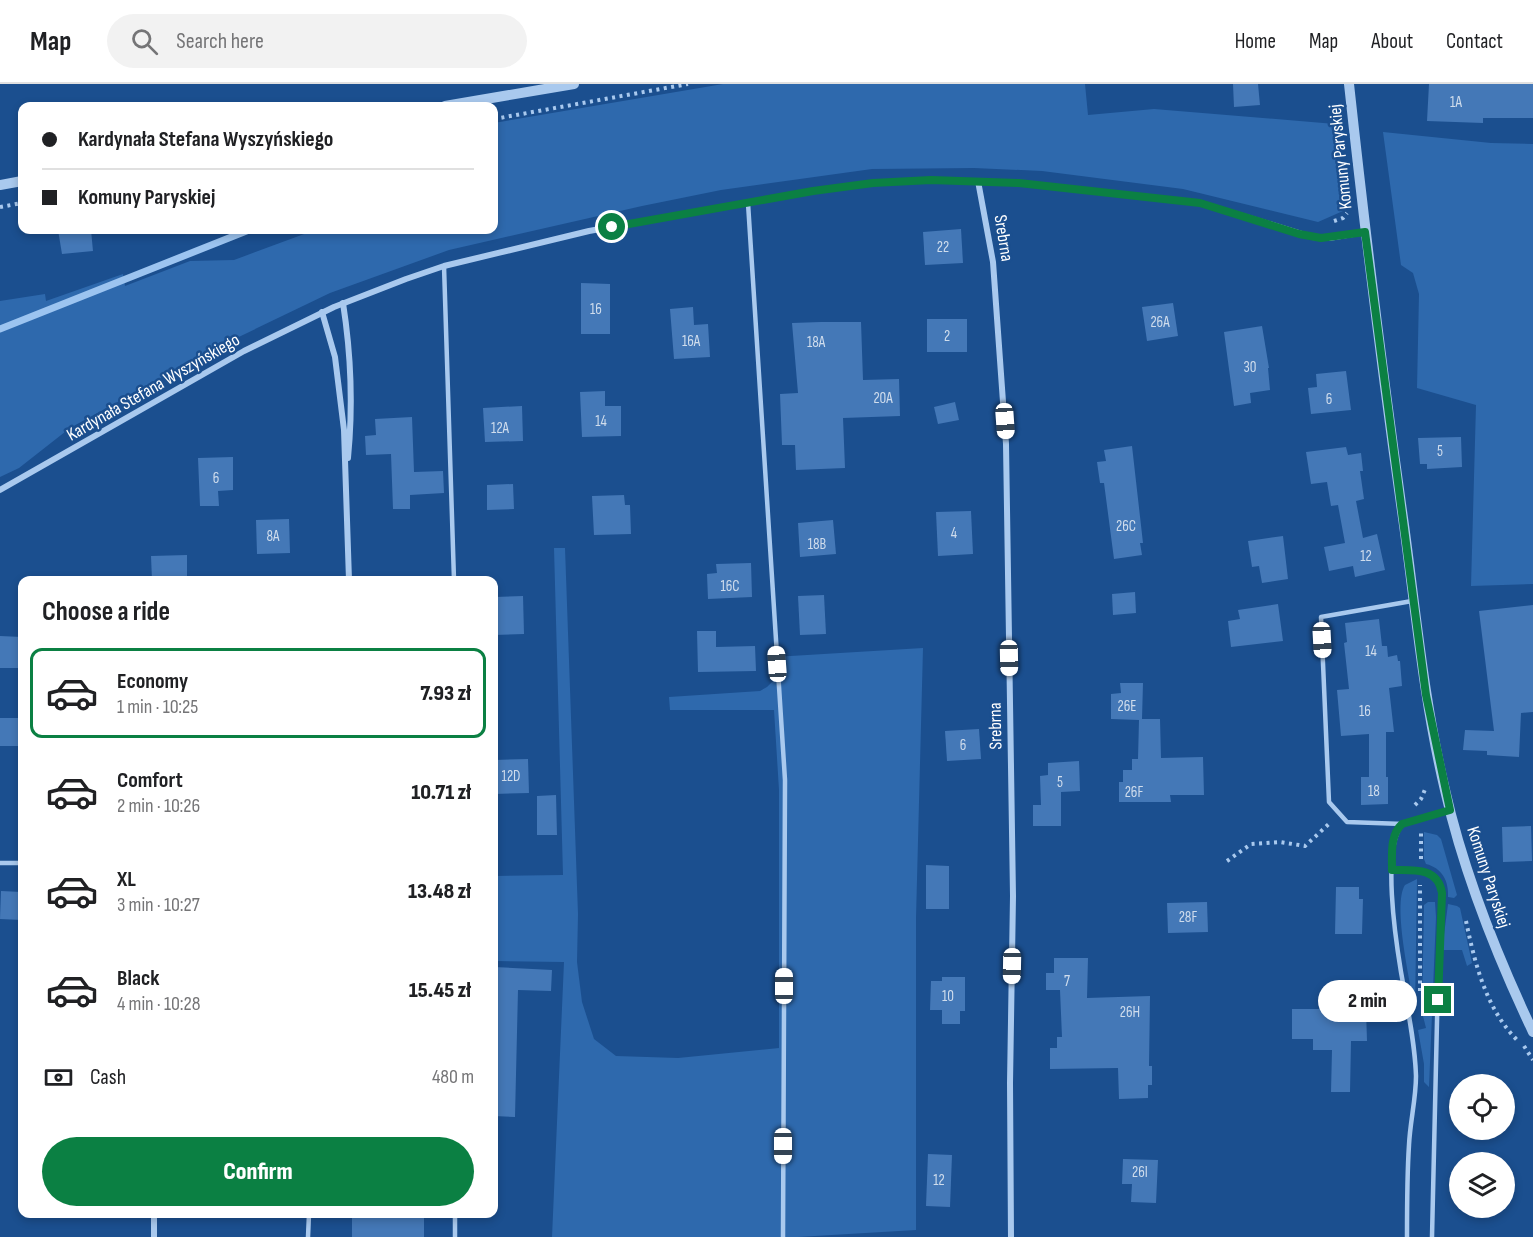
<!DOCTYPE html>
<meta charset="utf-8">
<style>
body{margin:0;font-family:"Sofia Sans Condensed",sans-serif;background:#f2f2f2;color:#202124;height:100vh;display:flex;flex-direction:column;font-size:22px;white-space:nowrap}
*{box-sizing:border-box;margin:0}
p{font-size:20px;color:#757577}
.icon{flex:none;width:33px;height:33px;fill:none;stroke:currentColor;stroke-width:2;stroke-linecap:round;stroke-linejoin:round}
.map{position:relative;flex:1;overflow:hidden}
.details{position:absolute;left:18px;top:492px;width:480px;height:642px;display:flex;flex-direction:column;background:#fff;border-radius:12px;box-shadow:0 3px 9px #0003}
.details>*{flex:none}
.banner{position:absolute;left:18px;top:18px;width:480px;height:132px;border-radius:12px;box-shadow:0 3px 9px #0003;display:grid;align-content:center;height:132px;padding:0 24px;background:#fff}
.tools{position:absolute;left:1449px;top:990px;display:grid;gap:12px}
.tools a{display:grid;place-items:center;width:66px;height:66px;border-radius:50%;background:#fff;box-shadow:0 3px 9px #0003;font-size:30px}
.end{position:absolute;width:27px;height:27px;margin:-14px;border:8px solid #0b8043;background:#fff;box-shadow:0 0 0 3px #fff}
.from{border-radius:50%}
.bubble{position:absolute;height:42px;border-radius:21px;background:#fff;box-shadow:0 3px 9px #0003;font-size:20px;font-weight:800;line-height:42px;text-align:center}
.car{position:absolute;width:18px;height:36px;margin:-18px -9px;border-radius:8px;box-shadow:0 0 4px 2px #0007;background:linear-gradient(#fff 24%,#345 0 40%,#fff 0 76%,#345 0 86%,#fff 0)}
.banner b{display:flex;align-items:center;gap:21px;height:57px;font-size:22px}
.banner b+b{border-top:2px solid #e0e0e0}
.banner i{width:15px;height:15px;background:#202124}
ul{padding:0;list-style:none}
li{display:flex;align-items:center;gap:18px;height:90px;margin:0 12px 9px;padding:0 12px;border:3px solid transparent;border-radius:12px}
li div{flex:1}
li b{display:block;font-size:22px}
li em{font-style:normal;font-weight:800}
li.active{border-color:#0b8043}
li>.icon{width:54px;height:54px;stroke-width:1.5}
h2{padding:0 24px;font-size:27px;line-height:72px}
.pay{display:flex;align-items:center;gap:15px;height:66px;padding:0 24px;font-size:22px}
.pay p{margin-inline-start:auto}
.primary-button{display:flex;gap:12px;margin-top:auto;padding:12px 24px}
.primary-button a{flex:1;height:69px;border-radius:36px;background:#0b8043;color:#fff;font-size:24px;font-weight:800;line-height:69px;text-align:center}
header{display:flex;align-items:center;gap:36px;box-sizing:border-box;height:84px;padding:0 30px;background:#fff;border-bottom:2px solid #e0e0e0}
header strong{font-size:28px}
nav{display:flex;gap:33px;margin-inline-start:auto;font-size:21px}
.search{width:420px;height:54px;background:#f2f2f2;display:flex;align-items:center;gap:15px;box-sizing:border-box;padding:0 21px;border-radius:33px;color:#757577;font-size:22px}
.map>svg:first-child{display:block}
</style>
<header>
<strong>Map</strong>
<div class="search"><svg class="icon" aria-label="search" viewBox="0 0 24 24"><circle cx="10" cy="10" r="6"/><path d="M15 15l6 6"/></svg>Search here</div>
<nav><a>Home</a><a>Map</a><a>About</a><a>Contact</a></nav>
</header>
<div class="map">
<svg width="1533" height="1153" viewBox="0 0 1533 1153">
<rect width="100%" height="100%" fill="#1b4f8f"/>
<g fill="#2e69ad">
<polygon points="723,0 1085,0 1088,31 1154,25 1335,40 1343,127 1318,138 1183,105 1042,87 974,84 872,85 721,106 642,122 449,166 330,209 222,261 70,344 19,384 0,393 0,217 45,210 46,217 123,190 125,202 190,177 234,176 315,146 494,146 494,39"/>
<polygon points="1383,48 1491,59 1533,60 1533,500 1471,502 1476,321 1417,304 1419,210 1413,189 1401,181"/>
<polygon points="554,464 565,464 578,830 577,878 582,918 594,955 616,972 678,974 779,964 779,706 774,626 670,626 669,613 760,607 767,603 774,596 774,573 923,564 916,834 916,1146 798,1153 552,1153 564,878 494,877 494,792 563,791"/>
<path d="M1424 748 1437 751 1441 755 1457 811 1454 814 1448 813C1449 797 1442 784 1426 780L1424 775Z"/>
<path d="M1417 795 1415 927C1411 901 1392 821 1405 801Z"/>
<polygon points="1428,818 1435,818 1436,833 1429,1003 1424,998 1424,980 1418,946 1426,944 1422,928 1424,821"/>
<polygon points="1448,820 1457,822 1460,824 1472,879 1467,882 1462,866 1442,866"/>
</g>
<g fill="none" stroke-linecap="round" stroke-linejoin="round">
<polyline stroke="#9cc4f0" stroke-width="7" points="0,245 249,146"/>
</g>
<g fill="#4478b7">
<polygon points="1233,0 1258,0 1260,21 1234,23"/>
<polygon points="1429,0 1533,0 1533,34 1483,34 1483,39 1427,37"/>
<polygon points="961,145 963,179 925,181 923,148"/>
<polygon points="58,146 91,146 93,167 62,170"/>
<polygon points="581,199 610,200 610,250 581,250"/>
<polygon points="1173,219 1178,252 1147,257 1142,223"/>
<polygon points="693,223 694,241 708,240 710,273 674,275 670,225"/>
<rect x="927" y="235" width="40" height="33"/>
<polygon points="821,238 861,238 863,296 899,295 900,332 843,334 845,384 796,386 795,361 782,361 780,310 798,309 792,239"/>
<polygon points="1262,242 1269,284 1268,284 1270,306 1250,309 1251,319 1234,322 1224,248"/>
<polygon points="1346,287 1351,326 1311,330 1308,304 1317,303 1316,290"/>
<polygon points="605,307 605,322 621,322 621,352 582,353 580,308"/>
<polygon points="955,318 959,336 938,340 934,323"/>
<polygon points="522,322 523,357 485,358 483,324"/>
<polygon points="412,333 414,388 443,387 444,409 410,411 410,425 393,425 391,370 366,371 365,352 376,351 375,335"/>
<polygon points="1461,353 1462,383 1427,385 1427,380 1420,380 1418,354"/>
<polygon points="1132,362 1143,459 1140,459 1142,471 1114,475 1104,399 1100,399 1097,378 1106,377 1104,366"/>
<polygon points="1346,363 1348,371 1361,369 1363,387 1360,387 1364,415 1356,417 1363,454 1377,450 1385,486 1355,493 1353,482 1329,487 1324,463 1345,459 1338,421 1331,422 1327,398 1311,400 1306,368"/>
<polygon points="233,373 233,406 218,407 219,422 200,422 198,374"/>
<polygon points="513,400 514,425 487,426 487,401"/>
<polygon points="624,411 625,421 630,421 631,450 594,451 592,412"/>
<polygon points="971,427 973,470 938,472 936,428"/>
<polygon points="289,435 290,469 257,470 256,436"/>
<polygon points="833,436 836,470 800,473 798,439"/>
<polygon points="1283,452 1288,495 1262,499 1259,482 1252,483 1248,457"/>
<polygon points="187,471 187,496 152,496 151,472"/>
<polygon points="751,479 752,513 708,515 707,490 717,489 716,480"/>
<polygon points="1135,508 1136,529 1113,531 1112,510"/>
<polygon points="824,511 826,550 800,551 798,512"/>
<polygon points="523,512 524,550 494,551 494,513"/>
<polygon points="1278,520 1283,557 1231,563 1228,537 1240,535 1238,526"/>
<polygon points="1533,521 1533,628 1521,629 1519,673 1487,671 1487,667 1463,666 1465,646 1494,647 1479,527"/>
<polygon points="1379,535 1382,562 1387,562 1388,573 1397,571 1398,577 1400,577 1402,602 1389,604 1394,648 1386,648 1386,693 1388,693 1388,720 1361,721 1361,693 1369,693 1369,650 1341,652 1337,606 1349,605 1344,559 1347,558 1345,539"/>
<polygon points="697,547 716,547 716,563 755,562 756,587 698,588"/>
<polygon points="0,552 22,553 22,584 0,584"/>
<polygon points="1120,599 1143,599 1142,635 1160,635 1161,674 1203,673 1204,711 1170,711 1171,718 1119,718 1119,698 1123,698 1123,686 1132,686 1132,675 1138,675 1139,636 1111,635 1111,610 1121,609"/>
<rect x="0" y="634" width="22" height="28"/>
<polygon points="979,645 981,675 947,677 945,647"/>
<polygon points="528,675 529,709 494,710 494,676"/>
<polygon points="1079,677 1080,707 1061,708 1061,742 1033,742 1033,721 1041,721 1040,692 1048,691 1048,679"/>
<polygon points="556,711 557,751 537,751 537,712"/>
<polygon points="1531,742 1532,777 1503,778 1502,743"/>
<polygon points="926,781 949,782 949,825 926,825"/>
<polygon points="1336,803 1359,803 1359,815 1363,815 1362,850 1335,850"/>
<polygon points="1,807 22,808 22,836 0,835"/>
<polygon points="1207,818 1208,848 1168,849 1167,819"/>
<polygon points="1054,874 1088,874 1087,914 1150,912 1149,982 1152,982 1152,1001 1148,1001 1148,1014 1119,1015 1118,984 1050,985 1050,964 1057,964 1057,953 1062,953 1060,906 1046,906 1046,889 1054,889"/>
<polygon points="494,883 552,886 551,907 518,906 515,1033 494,1032"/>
<polygon points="942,893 965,893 965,927 960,927 960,940 942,940 942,926 930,926 931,897 942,897"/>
<polygon points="1292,925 1366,925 1367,957 1351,957 1350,1008 1331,1008 1332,966 1313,966 1313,955 1292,955"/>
<polygon points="928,1070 952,1071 950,1123 926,1122"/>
<polygon points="1123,1075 1158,1076 1156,1119 1131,1118 1132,1100 1122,1100"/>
<rect x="352" y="1130" width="72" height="23"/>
</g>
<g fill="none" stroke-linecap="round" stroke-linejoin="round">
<g stroke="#a9c9ee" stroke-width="4" stroke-dasharray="3 4.5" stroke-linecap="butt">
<polyline points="494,35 688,0"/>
<polyline points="0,123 22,119"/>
<polyline points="1334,137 1343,134 1347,129"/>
<polyline points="1415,721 1421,715 1426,703"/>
<polyline points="1421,775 1421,747"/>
<polyline points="1227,777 1251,760 1280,758 1305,762 1331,738"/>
<path d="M1466 837C1475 880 1486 925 1518 957"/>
<polyline points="1420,907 1420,801"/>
<polyline points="1524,962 1533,976"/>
</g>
<g stroke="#a9c9ee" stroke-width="4.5">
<polyline points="748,119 785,696 783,1153"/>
<polyline points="444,182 454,496"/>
<polyline points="1403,740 1347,738 1329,718 1321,533 1412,517"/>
<polyline points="0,779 22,779"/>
<path d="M1392 786C1413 786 1438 783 1442 809L1438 894 1432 1153"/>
<polyline points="308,1153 309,1130"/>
<polyline points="455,1153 455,1130"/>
<path d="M1407 1153C1407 1123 1407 1091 1409 1061 1410 1038 1416 1015 1416 992 1415 958 1407 922 1401 888 1396 858 1381 761 1403 740L1450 726"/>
</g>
<g stroke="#a9c9ee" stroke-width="6">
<polyline points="978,97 993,178 1006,360 1013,812 1010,999 1011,1153"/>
<path d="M343 219C351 270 353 323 348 374"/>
<polyline points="322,228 335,273 344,346 349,496"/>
<polyline points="0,406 244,267 334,223 406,195 444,182 589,147 813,107 873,99 931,96 1019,99 1200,119 1312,153 1329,154 1365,148"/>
<polyline points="154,1153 154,1130"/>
</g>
<g stroke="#a9c9ee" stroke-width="10">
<path d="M1349 0C1365 147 1383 294 1404 441 1416 529 1424 618 1445 706 1464 790 1496 870 1533 948"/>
<polyline points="445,22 574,0"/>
<polyline points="0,101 22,97"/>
</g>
</g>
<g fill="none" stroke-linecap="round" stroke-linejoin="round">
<path stroke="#0b8043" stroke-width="8" d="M612 143 813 107 873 99 931 96 1019 99 1200 119 1299 150 1321 154 1365 148 1426 611 1450 726 1402 740C1390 751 1392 770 1392 786 1413 786 1438 783 1442 809L1438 916"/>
</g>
<g text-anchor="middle" stroke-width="5" stroke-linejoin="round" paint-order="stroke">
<g font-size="15" fill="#d0dded">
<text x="1456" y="23">1A</text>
<text x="943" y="168">22</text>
<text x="596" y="230">16</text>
<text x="1160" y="243">26A</text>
<text x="947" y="257">2</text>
<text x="691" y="262">16A</text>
<text x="816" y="263">18A</text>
<text x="1250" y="288">30</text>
<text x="883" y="319">20A</text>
<text x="1329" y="320">6</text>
<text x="601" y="342">14</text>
<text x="500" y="349">12A</text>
<text x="1440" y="372">5</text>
<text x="216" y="399">6</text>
<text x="1126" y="447">26C</text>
<text x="954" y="454">4</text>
<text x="273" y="457">8A</text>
<text x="817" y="465">18B</text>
<text x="1366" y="477">12</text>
<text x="730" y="507">16C</text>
<text x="1371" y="572">14</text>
<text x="1127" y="627">26E</text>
<text x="1365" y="632">16</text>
<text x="963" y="666">6</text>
<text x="511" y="697">12D</text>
<text x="1060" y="703">5</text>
<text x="1374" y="712">18</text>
<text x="1134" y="713">26F</text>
<text x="1188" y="838">28F</text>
<text x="1067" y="902">7</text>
<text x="948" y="917">10</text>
<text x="1130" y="933">26H</text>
<text x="1140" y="1093">26I</text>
<text x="939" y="1101">12</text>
</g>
<g font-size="18" fill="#fff" stroke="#1b4f8f">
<text transform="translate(1340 73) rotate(-96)" y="6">Komuny Paryskiej</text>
<text transform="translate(1004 154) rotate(81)" y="6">Srebrna</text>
<text transform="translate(153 303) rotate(-30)" y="6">Kardynała Stefana Wyszyńskiego</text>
<text transform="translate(995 642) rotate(-91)" y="6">Srebrna</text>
<text transform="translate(1489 793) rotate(72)" y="6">Komuny Paryskiej</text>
</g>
</g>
</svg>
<div class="tools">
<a><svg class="icon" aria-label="locate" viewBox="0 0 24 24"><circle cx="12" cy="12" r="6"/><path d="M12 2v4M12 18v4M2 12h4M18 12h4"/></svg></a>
<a><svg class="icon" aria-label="layers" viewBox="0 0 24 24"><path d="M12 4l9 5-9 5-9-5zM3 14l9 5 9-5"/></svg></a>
</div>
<i class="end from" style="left:612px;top:143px"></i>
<i class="end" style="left:1438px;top:916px"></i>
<div class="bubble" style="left:1318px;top:896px;width:99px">2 min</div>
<i class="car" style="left:1005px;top:337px;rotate:176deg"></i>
<i class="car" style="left:1322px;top:556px;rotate:177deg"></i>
<i class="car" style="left:1009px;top:574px;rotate:179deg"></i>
<i class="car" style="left:777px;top:580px;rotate:356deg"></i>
<i class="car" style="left:1012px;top:882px;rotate:181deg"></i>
<i class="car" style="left:784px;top:902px;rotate:0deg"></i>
<i class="car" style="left:783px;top:1062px;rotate:180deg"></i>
<div class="banner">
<b><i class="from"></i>Kardynała Stefana Wyszyńskiego</b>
<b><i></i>Komuny Paryskiej</b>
</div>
<section class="details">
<h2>Choose a ride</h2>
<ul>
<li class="active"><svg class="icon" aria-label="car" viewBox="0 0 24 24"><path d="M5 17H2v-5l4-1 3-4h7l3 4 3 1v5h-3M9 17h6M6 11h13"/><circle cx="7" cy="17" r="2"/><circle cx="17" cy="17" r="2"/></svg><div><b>Economy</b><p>1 min · 10:25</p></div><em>7.93 zł</em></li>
<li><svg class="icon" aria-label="car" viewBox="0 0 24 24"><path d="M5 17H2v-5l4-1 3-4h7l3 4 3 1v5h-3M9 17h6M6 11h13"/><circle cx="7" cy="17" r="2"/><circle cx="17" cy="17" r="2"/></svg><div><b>Comfort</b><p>2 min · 10:26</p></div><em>10.71 zł</em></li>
<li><svg class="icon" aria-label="car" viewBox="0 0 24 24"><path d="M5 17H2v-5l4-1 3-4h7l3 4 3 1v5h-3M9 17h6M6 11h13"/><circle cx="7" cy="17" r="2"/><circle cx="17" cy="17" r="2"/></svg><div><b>XL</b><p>3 min · 10:27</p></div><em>13.48 zł</em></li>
<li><svg class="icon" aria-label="car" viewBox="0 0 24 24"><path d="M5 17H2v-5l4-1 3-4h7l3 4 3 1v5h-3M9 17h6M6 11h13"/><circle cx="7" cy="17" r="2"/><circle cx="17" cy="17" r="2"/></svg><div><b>Black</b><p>4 min · 10:28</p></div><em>15.45 zł</em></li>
</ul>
<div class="pay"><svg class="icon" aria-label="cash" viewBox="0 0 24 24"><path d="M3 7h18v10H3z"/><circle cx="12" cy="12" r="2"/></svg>Cash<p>480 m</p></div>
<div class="primary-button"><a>Confirm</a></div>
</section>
</div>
